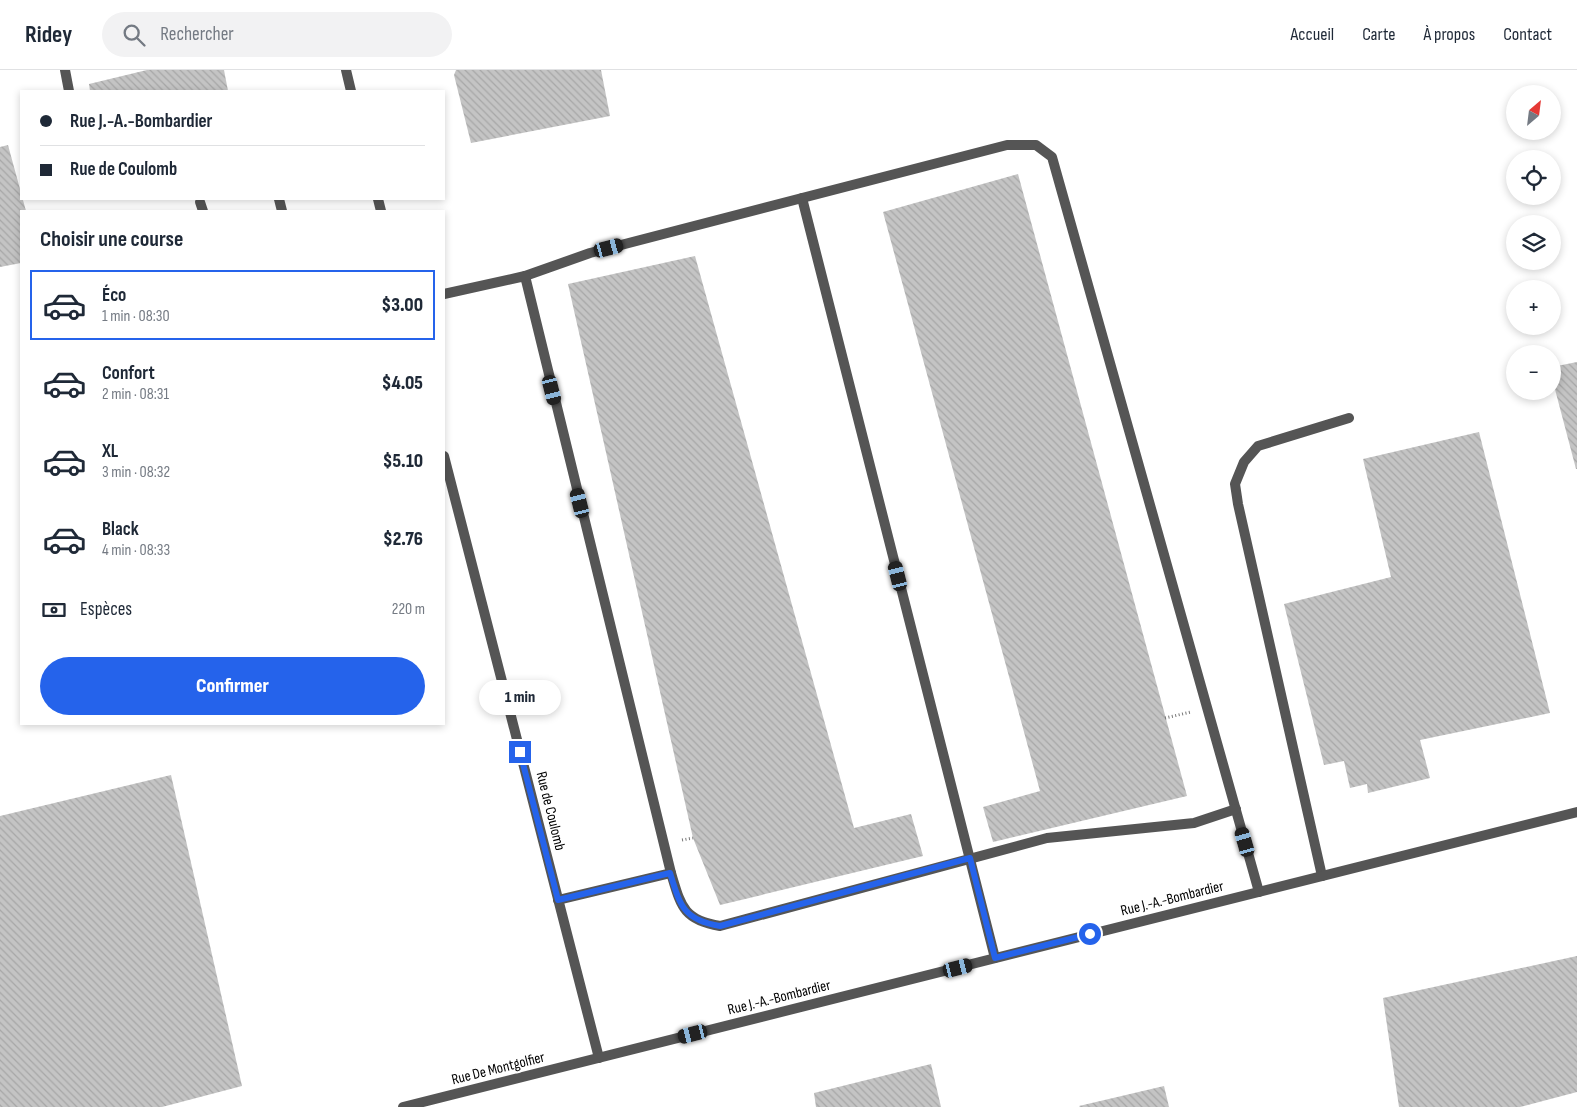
<!DOCTYPE html>
<html lang="fr">
<meta charset="utf-8">
<style>
body{margin:0;font-family:"Sofia Sans Condensed",sans-serif;background:#f2f2f3;color:#1f2937;height:100vh;display:flex;flex-direction:column;font-size:19px;white-space:nowrap}
*{box-sizing:border-box;margin:0}
p{font-size:16px;color:#747a83}
.icon{flex:none;width:28px;height:28px;fill:none;stroke:currentColor;stroke-width:2;stroke-linecap:round;stroke-linejoin:round}
.map{position:relative;flex:1;overflow:hidden}
.sheet{position:absolute;left:20px;top:140px;width:425px;height:515px;display:flex;flex-direction:column;background:#fff;border-radius:0px;box-shadow:0 2px 8px #0003}
.sheet>*{flex:none}
.banner{position:absolute;left:20px;top:20px;width:425px;height:110px;border-radius:0px;box-shadow:0 2px 8px #0003;display:grid;align-content:center;height:110px;padding:0 20px;background:#fff}
.needle{width:32px;rotate:28deg}
.buttons{position:absolute;left:1506px;top:15px;display:grid;gap:10px}
.buttons a{display:grid;place-items:center;width:55px;height:55px;border-radius:50%;background:#fff;box-shadow:0 2px 8px #0003;font-size:25px}
.end{position:absolute;width:22px;height:22px;margin:-11px;border:6px solid #2563eb;background:#fff;box-shadow:0 0 0 2px #fff}
.from{border-radius:50%}
.bubble{position:absolute;height:35px;border-radius:18px;background:#fff;box-shadow:0 2px 8px #0003;font-size:16px;font-weight:800;line-height:35px;text-align:center}
.car{position:absolute;width:15px;height:30px;margin:-15px -8px;border-radius:6px;box-shadow:0 0 4px 1px #0007;background:linear-gradient(#222 24%,#8ab4d8 0 40%,#222 0 76%,#8ab4d8 0 86%,#222 0)}
.banner b{display:flex;align-items:center;gap:18px;height:48px;font-size:19px}
.banner b+b{border-top:1px solid #e0e1e3}
.banner i{width:12px;height:12px;background:#1f2937}
ul{padding:0;list-style:none}
li{display:flex;align-items:center;gap:15px;height:70px;margin:0 10px 8px;padding:0 10px;border:2px solid transparent;border-radius:0px}
li div{flex:1}
li b{display:block;font-size:19px}
li em{font-style:normal;font-weight:800}
li.on{border-color:#2563eb}
li>.icon{width:45px;height:45px;stroke-width:1.5}
h2{padding:0 20px;font-size:22px;line-height:60px}
.pay{display:flex;align-items:center;gap:12px;height:55px;padding:0 20px;font-size:19px}
.pay p{margin-inline-start:auto}
.cta{display:flex;gap:10px;margin-top:auto;padding:10px 20px}
.cta a{flex:1;height:58px;border-radius:30px;background:#2563eb;color:#fff;font-size:20px;font-weight:800;line-height:58px;text-align:center}
header{display:flex;align-items:center;gap:30px;box-sizing:border-box;height:70px;padding:0 25px;background:#fff;border-bottom:1px solid #e0e1e3}
header strong{font-size:24px}
nav{display:flex;gap:28px;margin-inline-start:auto;font-size:18px}
.search{width:350px;height:45px;background:#f2f2f3;display:flex;align-items:center;gap:12px;box-sizing:border-box;padding:0 18px;border-radius:28px;color:#747a83;font-size:19px}
.map>svg:first-child{display:block}
</style>
<header>
<strong>Ridey</strong>
<div class="search"><svg class="icon" aria-label="search" viewBox="0 0 24 24"><circle cx="10" cy="10" r="6"/><path d="M15 15l6 6"/></svg>Rechercher</div>
<nav><a>Accueil</a><a>Carte</a><a>À propos</a><a>Contact</a></nav>
</header>
<div class="map">
<svg width="1577" height="1037" viewBox="0 0 1577 1037">
<defs>
<pattern id="building-back-hatch" width="6" height="6" patternUnits="userSpaceOnUse" patternTransform="scale(1.25)"><rect width="6" height="6" fill="#c4c4c4"/><path d="M-1 5l2 2M0 0l6 6M5-1l2 2" fill="none" stroke="#a7a7a7"/></pattern>
</defs>
<rect width="100%" height="100%" fill="#fff"/>
<g fill="url(#building-back-hatch)">
<polygon points="147,0 224,0 228,21 90,21 89,14"/>
<polygon points="456,0 601,0 610,46 471,73 454,5"/>
<polygon points="8,75 26,141 21,141 21,193 0,197 0,77"/>
<polygon points="1018,104 1187,726 993,772 983,737 1040,721 883,142"/>
<polygon points="695,186 854,758 911,744 923,786 720,835 693,768 568,214"/>
<polygon points="1577,292 1577,399 1576,399 1552,308 1552,297"/>
<polygon points="1479,362 1550,643 1420,670 1430,708 1368,723 1367,714 1350,718 1344,691 1324,695 1284,534 1391,507 1363,389"/>
<polygon points="171,705 242,1016 162,1037 0,1037 0,746"/>
<polygon points="1577,886 1577,1022 1520,1037 1399,1037 1383,928"/>
<polygon points="931,994 941,1037 816,1037 814,1023"/>
<polygon points="1164,1016 1169,1037 1080,1037 1079,1036"/>
</g>
<g fill="none" stroke-linecap="round" stroke-linejoin="round">
<g stroke="#777" stroke-width="3" stroke-dasharray="1 2.5" stroke-linecap="butt">
<polyline points="1165,648 1191,642"/>
<polyline points="682,770 693,768"/>
</g>
<g stroke="#555" stroke-width="10">
<polyline points="65,0 69,21"/>
<polyline points="802,128 995,888"/>
<polyline points="279,129 282,141"/>
<polyline points="200,132 203,141"/>
<polyline points="525,206 590,183 1007,75 1036,75 1052,87 1259,822"/>
<polyline points="444,224 525,206 671,803 558,830"/>
<path d="M671 803C681 836 683 850 720 856L1047 768 1194 753 1236 739"/>
<polyline points="1322,806 1238,434 1235,414 1244,392 1258,376 1349,348"/>
</g>
<g stroke="#555" stroke-width="10">
<polyline points="346,0 351,21"/>
<polyline points="378,129 381,141"/>
<polyline points="444,386 599,988"/>
<polyline points="403,1037 1577,742"/>
</g>
</g>
<g fill="none" stroke-linecap="round" stroke-linejoin="round">
<path stroke="#2563eb" stroke-width="6" d="M520 682 558 830 670 803C680 835 683 850 720 856L970 788 995 888 1090 864"/>
</g>
<g text-anchor="middle" stroke-width="4" stroke-linejoin="round" paint-order="stroke">
<g font-size="15" fill="#000" stroke="#fff">
<text transform="translate(551 741) rotate(76)" y="5">Rue de Coulomb</text>
<text transform="translate(1172 828) rotate(-14)" y="5">Rue J.-A.-Bombardier</text>
<text transform="translate(779 927) rotate(-14)" y="5">Rue J.-A.-Bombardier</text>
<text transform="translate(498 998) rotate(-14)" y="5">Rue De Montgolfier</text>
</g>
</g>
</svg>
<div class="buttons">
<a><svg class="needle" viewBox="-14 -14 28 28"><path d="M0-13l5 13h-10z" fill="#e53935"/><path d="M0 13l5-13h-10z" fill="#747a83"/></svg></a>
<a><svg class="icon" aria-label="locate" viewBox="0 0 24 24"><circle cx="12" cy="12" r="6"/><path d="M12 2v4M12 18v4M2 12h4M18 12h4"/></svg></a>
<a><svg class="icon" aria-label="layers" viewBox="0 0 24 24"><path d="M12 4l9 5-9 5-9-5zM3 14l9 5 9-5"/></svg></a>
<a>+</a>
<a>−</a>
</div>
<i class="end from" style="left:1090px;top:864px"></i>
<i class="end" style="left:520px;top:682px"></i>
<div class="bubble" style="left:479px;top:610px;width:82px">1 min</div>
<i class="car" style="left:609px;top:178px;rotate:75deg"></i>
<i class="car" style="left:552px;top:320px;rotate:166deg"></i>
<i class="car" style="left:580px;top:433px;rotate:346deg"></i>
<i class="car" style="left:898px;top:506px;rotate:346deg"></i>
<i class="car" style="left:1245px;top:772px;rotate:344deg"></i>
<i class="car" style="left:958px;top:898px;rotate:76deg"></i>
<i class="car" style="left:693px;top:964px;rotate:256deg"></i>
<div class="banner">
<b><i class="from"></i>Rue J.-A.-Bombardier</b>
<b><i></i>Rue de Coulomb</b>
</div>
<section class="sheet">
<h2>Choisir une course</h2>
<ul>
<li class="on"><svg class="icon" aria-label="car" viewBox="0 0 24 24"><path d="M5 17H2v-5l4-1 3-4h7l3 4 3 1v5h-3M9 17h6M6 11h13"/><circle cx="7" cy="17" r="2"/><circle cx="17" cy="17" r="2"/></svg><div><b>Éco</b><p>1 min · 08:30</p></div><em>$3.00</em></li>
<li><svg class="icon" aria-label="car" viewBox="0 0 24 24"><path d="M5 17H2v-5l4-1 3-4h7l3 4 3 1v5h-3M9 17h6M6 11h13"/><circle cx="7" cy="17" r="2"/><circle cx="17" cy="17" r="2"/></svg><div><b>Confort</b><p>2 min · 08:31</p></div><em>$4.05</em></li>
<li><svg class="icon" aria-label="car" viewBox="0 0 24 24"><path d="M5 17H2v-5l4-1 3-4h7l3 4 3 1v5h-3M9 17h6M6 11h13"/><circle cx="7" cy="17" r="2"/><circle cx="17" cy="17" r="2"/></svg><div><b>XL</b><p>3 min · 08:32</p></div><em>$5.10</em></li>
<li><svg class="icon" aria-label="car" viewBox="0 0 24 24"><path d="M5 17H2v-5l4-1 3-4h7l3 4 3 1v5h-3M9 17h6M6 11h13"/><circle cx="7" cy="17" r="2"/><circle cx="17" cy="17" r="2"/></svg><div><b>Black</b><p>4 min · 08:33</p></div><em>$2.76</em></li>
</ul>
<div class="pay"><svg class="icon" aria-label="cash" viewBox="0 0 24 24"><path d="M3 7h18v10H3z"/><circle cx="12" cy="12" r="2"/></svg>Espèces<p>220 m</p></div>
<div class="cta"><a>Confirmer</a></div>
</section>
</div>
